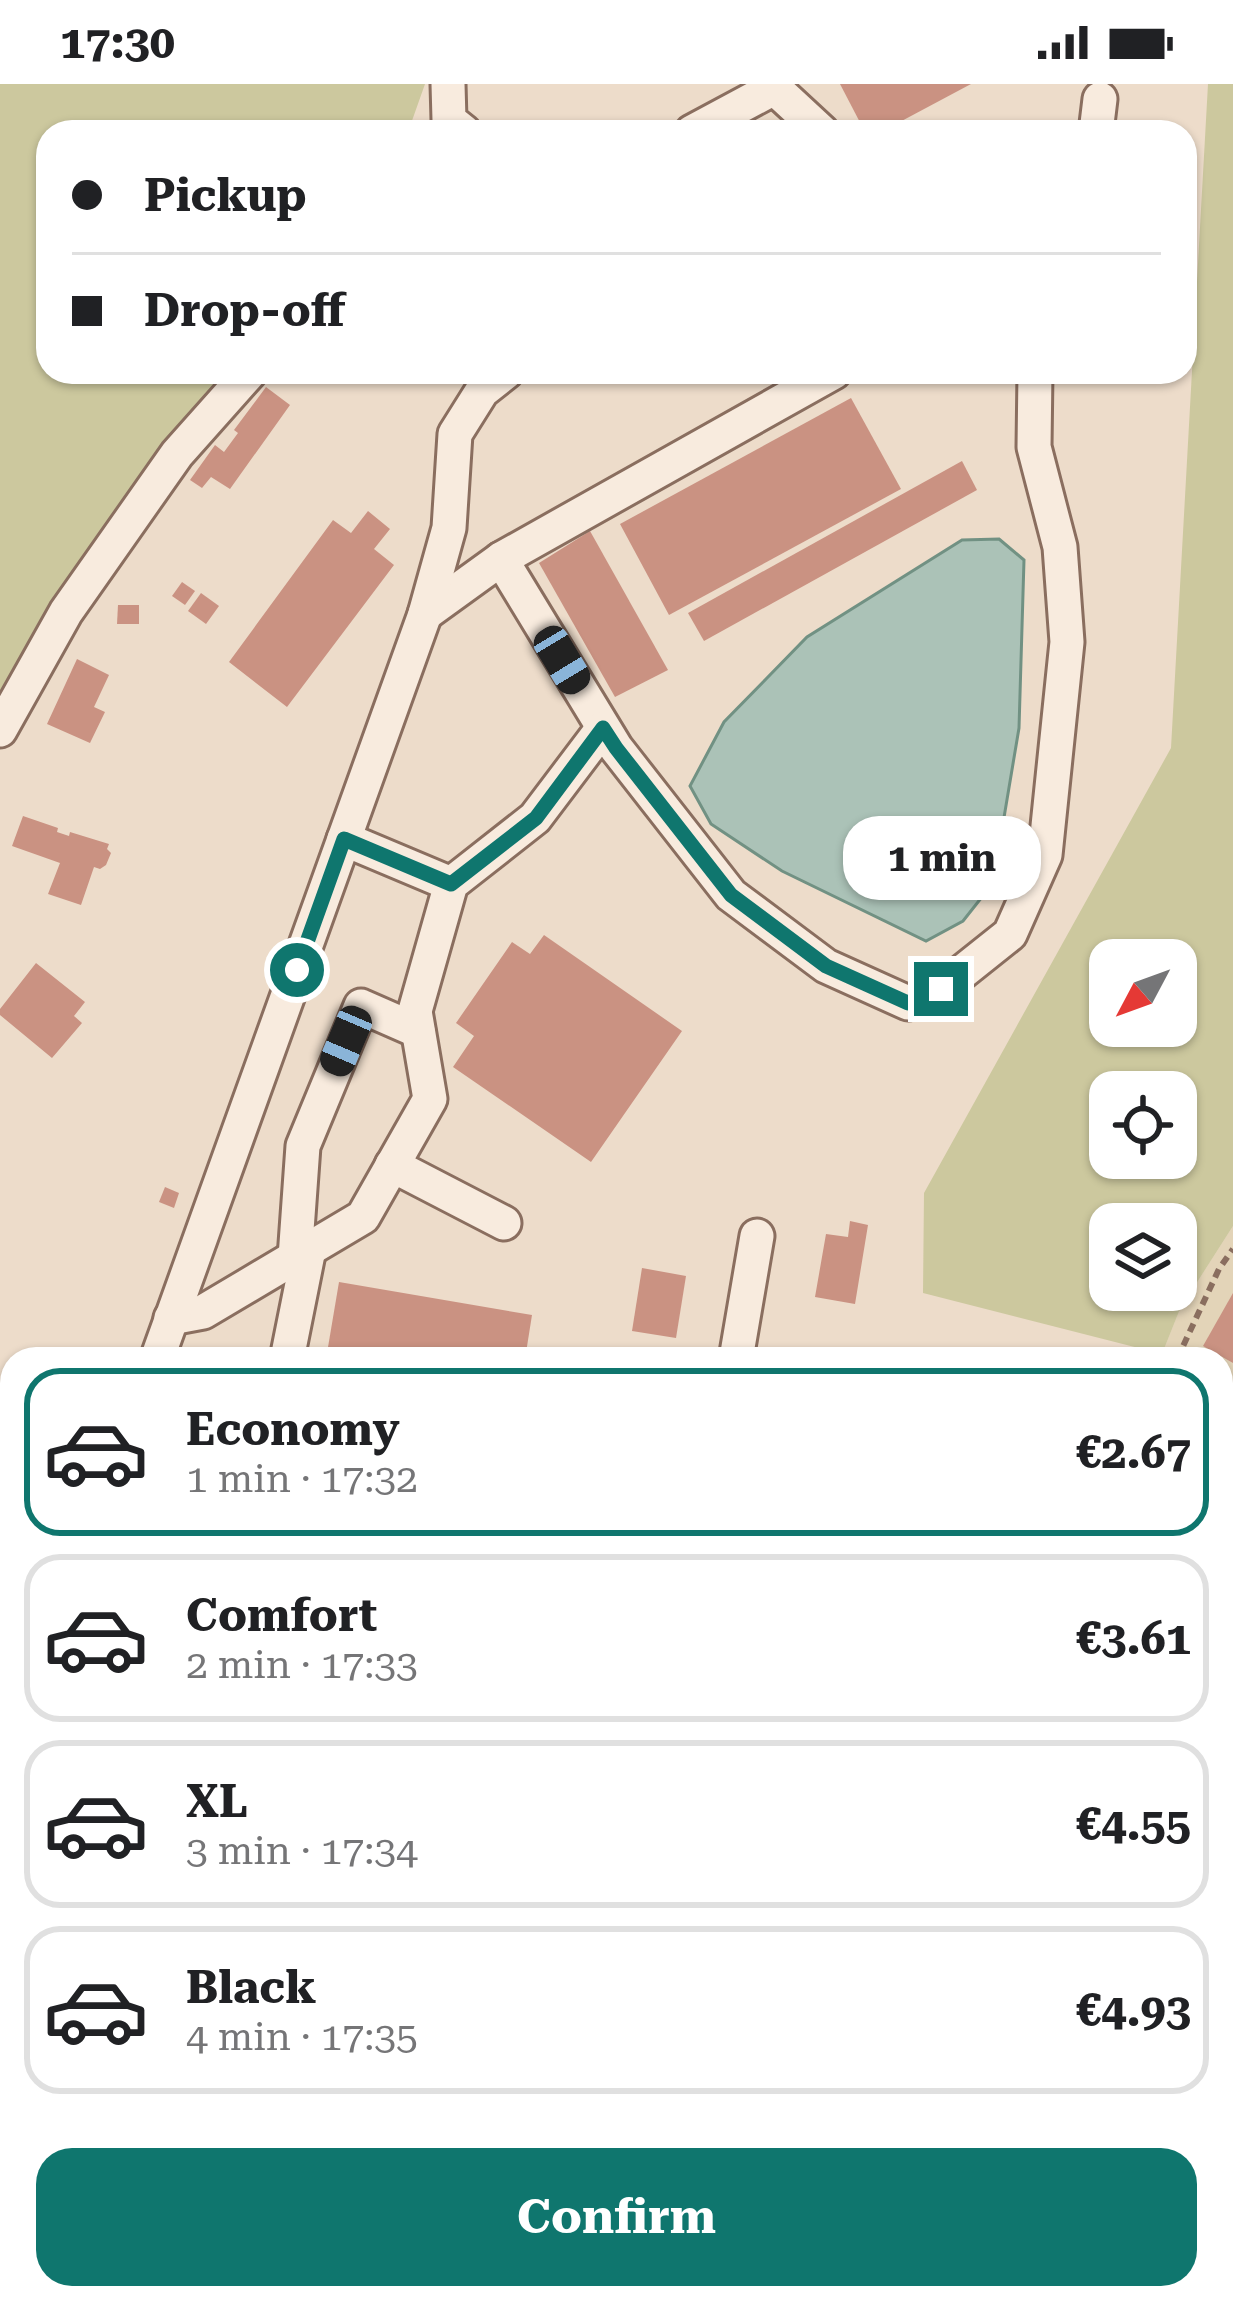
<!DOCTYPE html>
<meta charset="utf-8">
<style>
body{margin:0;font-family:"Roboto Serif",serif;background:#f2f2f2;color:#202124;height:100vh;display:flex;flex-direction:column;font-size:45px;white-space:nowrap}
*{box-sizing:border-box;margin:0}
p{font-size:39px;color:#757577}
.icon{flex:none;width:66px;height:66px;fill:none;stroke:currentColor;stroke-width:2;stroke-linecap:round;stroke-linejoin:round}
.map{position:relative;flex:1;overflow:hidden}
.sheet{position:absolute;left:0px;top:1263px;width:1233px;height:963px;display:flex;flex-direction:column;background:#fff;border-radius:36px 36px 0 0;box-shadow:0 3px 9px #0004}
.sheet>*{flex:none}
.hud{position:absolute;left:36px;top:36px;width:1161px;height:264px;border-radius:36px;box-shadow:0 3px 9px #0004;display:grid;align-content:center;height:264px;padding:0 36px;background:#fff}
.needle{width:78px;rotate:229deg}
.tools{position:absolute;left:1089px;top:855px;display:grid;gap:24px}
.tools a{display:grid;place-items:center;width:108px;height:108px;border-radius:24px;background:#fff;box-shadow:0 3px 9px #0004;font-size:60px}
.end{position:absolute;width:54px;height:54px;margin:-27px;border:15px solid #0f766e;background:#fff;box-shadow:0 0 0 6px #fff}
.from{border-radius:50%}
.bubble{position:absolute;height:84px;border-radius:36px;background:#fff;box-shadow:0 3px 9px #0004;font-size:39px;font-weight:700;line-height:84px;text-align:center}
.car{position:absolute;width:36px;height:72px;margin:-36px -18px;border-radius:15px;box-shadow:0 0 9px 3px #0007;background:linear-gradient(#222 24%,#8ab4d8 0 40%,#222 0 76%,#8ab4d8 0 86%,#222 0)}
.hud b{display:flex;align-items:center;gap:42px;height:114px;font-size:45px}
.hud b+b{border-top:3px solid #e0e0e0}
.hud i{width:30px;height:30px;background:#202124}
ul{padding:21px 0 0;list-style:none}
li{display:flex;align-items:center;gap:36px;height:168px;margin:0 24px 18px;padding:0 12px;border:6px solid #e0e0e0;border-radius:36px}
li div{flex:1}
li b{display:block;font-size:45px}
li em{font-style:normal;font-weight:700}
li.on{border-color:#0f766e}
li>.icon{width:108px;height:108px;stroke-width:1.5}
.cta{display:flex;gap:24px;margin-top:auto;padding:24px 36px}
.cta a{flex:1;height:138px;border-radius:36px;background:#0f766e;color:#fff;font-size:48px;font-weight:700;line-height:138px;text-align:center}
.status{display:flex;justify-content:space-between;align-items:center;height:84px;padding:0 60px;background:#fff;direction:ltr}
.status svg{height:33px;fill:currentColor}
.map>svg:first-child{display:block}
</style>
<div class="status"><b>17:30</b><svg viewBox="0 0 49 12"><path d="M0 12V9h3v3zM5 12V6h3v6zM10 12V3h3v9zM15 12V0h3v12zM26 1h20v11H26zM47 4h2v5h-2z"/></svg></div>
<div class="map">
<svg width="1233" height="2225" viewBox="0 0 1233 2225">
<rect width="100%" height="100%" fill="#eddcca"/>
<polygon fill="#e3d4b8" points="1233,1142 1233,1793 1221,1804 1221,1275 1162,1275 1162,1270 1180,1225"/>
<g fill="#ccc89e" fill-rule="evenodd">
<polygon points="0,0 425,0 408,48 48,48 48,288 245,288 0,637"/>
<path d="M1208 0H1233V1142L1180 1225 1162 1270 923 1209 924 1109 1171 664ZM1110 876H1176V942H1110ZM1176 1008V1074H1110V1008ZM1110 1140H1176V1206H1110Z"/>
<polygon points="1233,1793 1233,2225 852,2225 830,2214 1221,2214 1221,1804"/>
</g>
<polygon fill="#abc2b7" stroke="#719183" stroke-width="3" points="999,455 1024,476 1019,644 993,799 963,837 926,857 782,787 711,740 690,702 724,638 807,553 962,456"/>
<g fill="#ca9282">
<polygon points="840,0 971,0 881,48 865,48"/>
<polygon points="779,36 786,48 759,48"/>
<polygon points="266,303 290,321 230,405 211,393 202,404 190,396 215,361 224,368 238,349 234,346"/>
<polygon points="851,314 901,405 669,531 620,440"/>
<polygon points="962,377 977,406 704,557 688,529"/>
<polygon points="368,427 390,445 374,465 394,481 287,623 229,578 333,436 351,449"/>
<polygon points="590,447 668,586 615,613 539,479"/>
<polygon points="182,498 195,507 185,521 172,512"/>
<polygon points="201,509 219,522 206,540 188,527"/>
<polygon points="118,521 139,521 139,540 117,540"/>
<polygon points="77,575 109,591 94,623 105,628 90,659 47,640"/>
<polygon points="23,732 58,744 57,748 69,752 70,748 109,760 107,765 111,769 106,781 100,785 94,783 81,821 48,810 60,779 12,762"/>
<polygon points="544,851 682,947 591,1078 453,983 474,952 456,939 512,858 530,870"/>
<polygon points="36,879 85,918 74,932 82,939 52,974 0,931 0,925"/>
<polygon points="165,1103 179,1109 174,1124 159,1118"/>
<polygon points="850,1137 868,1141 855,1220 815,1213 826,1150 848,1153"/>
<polygon points="642,1184 686,1192 676,1254 632,1247"/>
<polygon points="339,1198 532,1231 525,1275 326,1275"/>
<polygon points="1233,1209 1233,1279 1203,1262"/>
<polygon points="12,1380 12,1444 0,1457 0,1393"/>
<polygon points="1233,1400 1233,1473 1222,1453 1229,1449 1221,1435 1221,1407"/>
<polygon points="546,2214 621,2214 620,2225 546,2225"/>
</g>
<g fill="none" stroke-linecap="round" stroke-linejoin="round">
<defs>
<g id="minor">
<polyline points="448,0 449,36 464,48"/>
<polyline points="770,0 822,48"/>
<polyline points="692,48 774,4"/>
<polyline points="1096,48 1100,15"/>
<polyline points="501,475 616,664 731,811 826,882 908,919 941,905 1010,850 1045,771 1067,558 1060,463 1034,363 1035,288"/>
<polyline points="425,530 501,475 834,288"/>
<polyline points="0,646 66,528 177,370 250,288"/>
<polyline points="344,755 451,800"/>
<polyline points="392,1081 504,1139"/>
<polyline points="295,1174 303,1062 361,922 418,947"/>
<polyline points="171,1234 203,1228 363,1133 430,1015 415,927 451,800 535,734 603,644"/>
<polyline points="157,1275 425,530 449,444 455,350 482,307 506,288"/>
<polyline points="287,1275 309,1165"/>
<polyline points="736,1275 757,1152"/>
<polyline points="0,1553 12,1573"/>
<polyline points="0,1964 12,1967"/>
<polyline points="14,2225 16,2214"/>
<polyline points="727,2225 733,2214"/>
</g>
</defs>
<use href="#minor" stroke="#8a6e5f" stroke-width="39"/>
<polyline stroke="#8a6e5f" stroke-width="6" stroke-dasharray="9 6" stroke-linecap="butt" points="1177,1275 1219,1185 1233,1165"/>
<use href="#minor" stroke="#f8ebde" stroke-width="33"/>
</g>
<g fill="none" stroke-linecap="round" stroke-linejoin="round">
<polyline stroke="#0f766e" stroke-width="15" points="297,886 344,755 451,800 536,734 603,644 616,664 731,811 826,882 908,919 941,905"/>
</g>
</svg>
<div class="tools">
<a><svg class="needle" viewBox="-14 -14 28 28"><path d="M0-13l5 13h-10z" fill="#e53935"/><path d="M0 13l5-13h-10z" fill="#757577"/></svg></a>
<a><svg class="icon" aria-label="locate" viewBox="0 0 24 24"><circle cx="12" cy="12" r="6"/><path d="M12 2v4M12 18v4M2 12h4M18 12h4"/></svg></a>
<a><svg class="icon" aria-label="layers" viewBox="0 0 24 24"><path d="M12 4l9 5-9 5-9-5zM3 14l9 5 9-5"/></svg></a>
</div>
<i class="end from" style="left:297px;top:886px"></i>
<i class="end" style="left:941px;top:905px"></i>
<div class="bubble" style="left:843px;top:732px;width:198px">1 min</div>
<i class="car" style="left:562px;top:576px;rotate:149deg"></i>
<i class="car" style="left:346px;top:957px;rotate:203deg"></i>
<div class="hud">
<b><i class="from"></i>Pickup</b>
<b><i></i>Drop-off</b>
</div>
<section class="sheet">
<ul>
<li class="on"><svg class="icon" aria-label="car" viewBox="0 0 24 24"><path d="M5 17H2v-5l4-1 3-4h7l3 4 3 1v5h-3M9 17h6M6 11h13"/><circle cx="7" cy="17" r="2"/><circle cx="17" cy="17" r="2"/></svg><div><b>Economy</b><p>1 min · 17:32</p></div><em>€2.67</em></li>
<li><svg class="icon" aria-label="car" viewBox="0 0 24 24"><path d="M5 17H2v-5l4-1 3-4h7l3 4 3 1v5h-3M9 17h6M6 11h13"/><circle cx="7" cy="17" r="2"/><circle cx="17" cy="17" r="2"/></svg><div><b>Comfort</b><p>2 min · 17:33</p></div><em>€3.61</em></li>
<li><svg class="icon" aria-label="car" viewBox="0 0 24 24"><path d="M5 17H2v-5l4-1 3-4h7l3 4 3 1v5h-3M9 17h6M6 11h13"/><circle cx="7" cy="17" r="2"/><circle cx="17" cy="17" r="2"/></svg><div><b>XL</b><p>3 min · 17:34</p></div><em>€4.55</em></li>
<li><svg class="icon" aria-label="car" viewBox="0 0 24 24"><path d="M5 17H2v-5l4-1 3-4h7l3 4 3 1v5h-3M9 17h6M6 11h13"/><circle cx="7" cy="17" r="2"/><circle cx="17" cy="17" r="2"/></svg><div><b>Black</b><p>4 min · 17:35</p></div><em>€4.93</em></li>
</ul>
<div class="cta"><a>Confirm</a></div>
</section>
</div>
